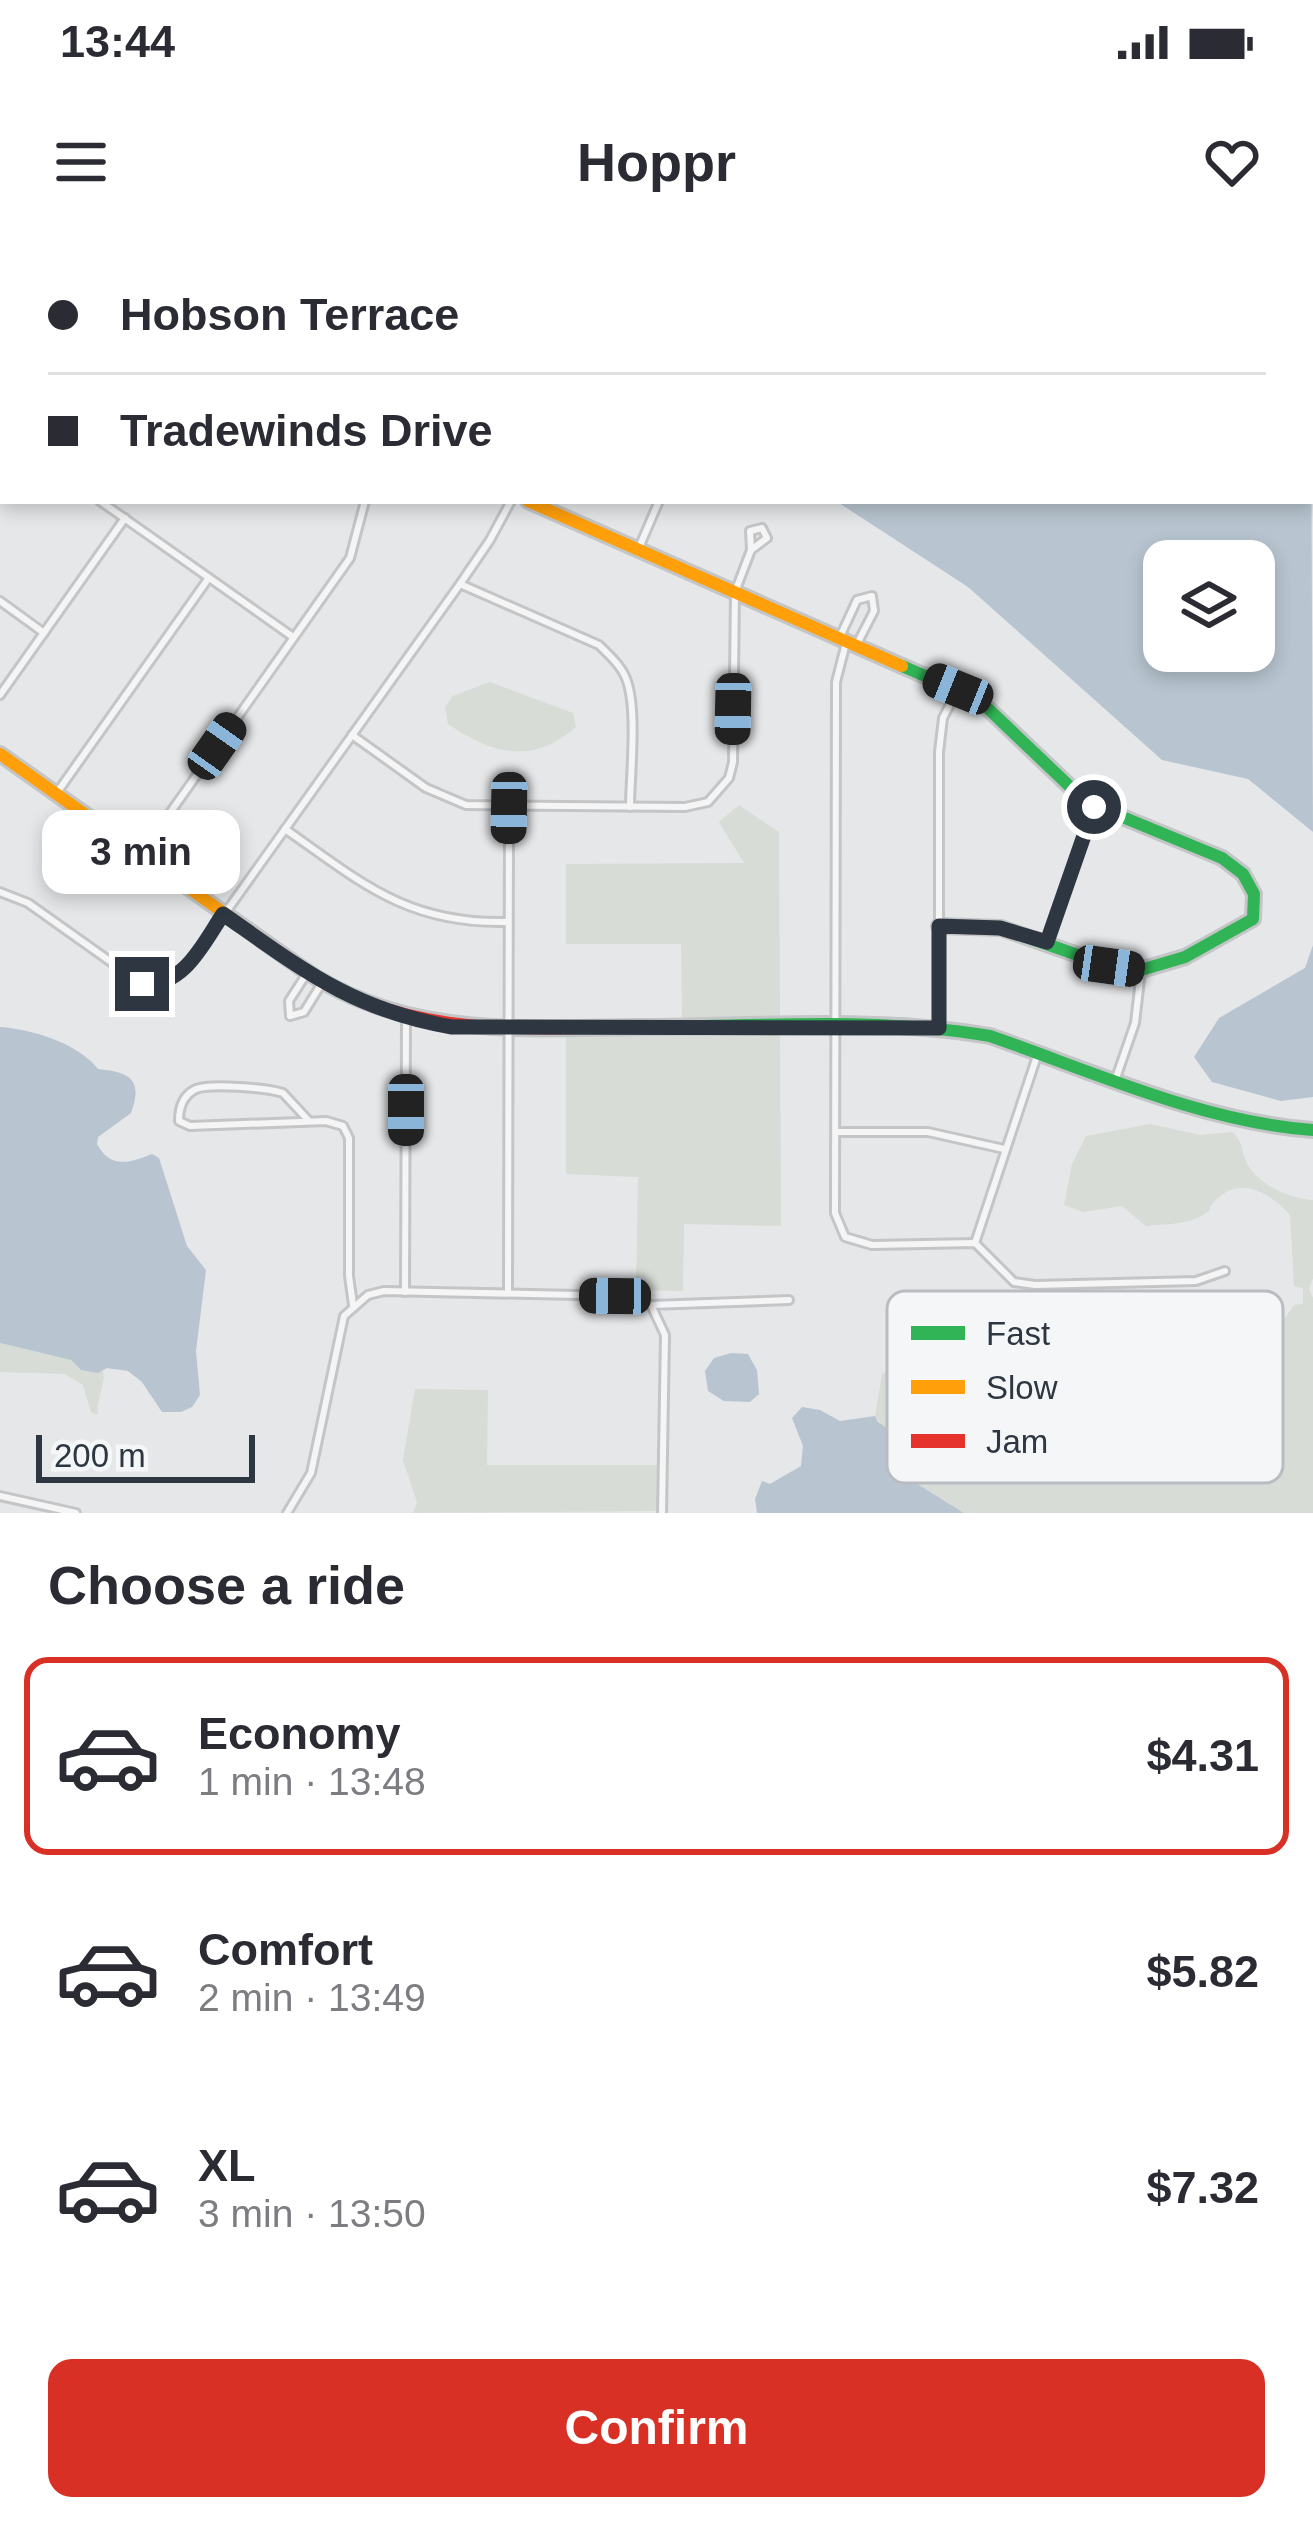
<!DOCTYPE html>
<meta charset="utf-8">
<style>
body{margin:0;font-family:Helvetica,sans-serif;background:#f7f7f7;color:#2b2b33;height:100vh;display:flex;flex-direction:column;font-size:45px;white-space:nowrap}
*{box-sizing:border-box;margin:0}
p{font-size:39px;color:#7c7c81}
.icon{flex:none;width:66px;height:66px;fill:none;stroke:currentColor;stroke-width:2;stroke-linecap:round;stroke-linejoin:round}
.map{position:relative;height:1273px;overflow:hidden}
.sheet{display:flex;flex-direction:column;background:#fff;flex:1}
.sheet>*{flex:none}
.guide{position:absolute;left:0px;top:0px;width:1314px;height:264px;box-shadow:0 6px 18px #0003;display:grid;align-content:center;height:264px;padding:0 48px;background:#fff}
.tools{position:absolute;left:1143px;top:300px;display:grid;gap:24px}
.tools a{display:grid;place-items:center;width:132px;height:132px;border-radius:24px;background:#fff;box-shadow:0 6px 18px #0003;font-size:60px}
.scale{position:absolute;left:36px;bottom:30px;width:219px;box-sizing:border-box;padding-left:12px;border:6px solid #2e3641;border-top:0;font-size:33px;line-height:42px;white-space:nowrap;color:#2e3641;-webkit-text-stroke:9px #f4f6f8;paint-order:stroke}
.end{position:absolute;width:54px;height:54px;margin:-27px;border:15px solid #2e3641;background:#fff;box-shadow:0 0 0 6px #fff}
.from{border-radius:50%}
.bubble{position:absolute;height:84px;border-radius:24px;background:#fff;box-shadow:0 6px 18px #0003;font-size:39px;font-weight:800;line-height:84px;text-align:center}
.car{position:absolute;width:36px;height:72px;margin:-36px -18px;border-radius:15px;box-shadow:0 0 9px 3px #0007;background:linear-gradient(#222 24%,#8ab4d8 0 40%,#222 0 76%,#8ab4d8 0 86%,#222 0)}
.guide b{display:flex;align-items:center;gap:42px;height:114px;font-size:45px}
.guide b+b{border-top:3px solid #e1e1e2}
.guide i{width:30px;height:30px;background:#2b2b33}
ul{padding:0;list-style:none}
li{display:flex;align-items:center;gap:36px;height:198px;margin:0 24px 18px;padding:0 24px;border:6px solid transparent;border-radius:24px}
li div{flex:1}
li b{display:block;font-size:45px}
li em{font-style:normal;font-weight:800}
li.on{border-color:#d93025}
li>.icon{width:108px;height:108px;stroke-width:1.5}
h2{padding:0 48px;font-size:54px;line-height:144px}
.cta{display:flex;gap:24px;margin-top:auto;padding:24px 48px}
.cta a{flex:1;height:138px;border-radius:24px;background:#d93025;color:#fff;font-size:48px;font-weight:800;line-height:138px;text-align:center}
.status{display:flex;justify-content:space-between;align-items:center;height:84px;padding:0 60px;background:#fff;direction:ltr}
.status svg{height:33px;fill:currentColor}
header{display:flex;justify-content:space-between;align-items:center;height:156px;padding:0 48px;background:#fff;font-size:54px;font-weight:800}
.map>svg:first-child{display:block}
</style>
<div class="status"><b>13:44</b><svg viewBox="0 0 49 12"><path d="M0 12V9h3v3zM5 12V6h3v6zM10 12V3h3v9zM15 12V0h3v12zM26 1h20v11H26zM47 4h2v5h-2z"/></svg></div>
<header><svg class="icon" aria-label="menu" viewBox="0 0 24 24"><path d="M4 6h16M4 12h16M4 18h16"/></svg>Hoppr<svg class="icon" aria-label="heart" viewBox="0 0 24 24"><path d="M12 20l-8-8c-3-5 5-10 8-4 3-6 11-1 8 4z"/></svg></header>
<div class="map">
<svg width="1313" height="1273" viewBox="0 0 1313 1273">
<rect width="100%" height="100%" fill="#e5e7e9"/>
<g fill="#d7dcd6" fill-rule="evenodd">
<path d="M490 442 573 473 576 487C533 525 493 515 448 484L445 467 453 456Z"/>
<polygon points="739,565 779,592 780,783 682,783 681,704 566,704 566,624 744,623 719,582"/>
<polygon points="780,791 781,986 684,984 683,1051 636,1050 638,937 566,934 566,792"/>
<path d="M1150 884 1200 895 1233 892C1242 902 1241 907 1245 919 1254 943 1290 959 1313 960V1038L1309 1049 1313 1058V1273H964L914 1242 907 1220 875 1176 882 1134 930 1105 933 1099 923 1080C951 1066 988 1053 1016 1072 1033 1084 1042 1101 1059 1112 1098 1109 1098 1104 1129 1084 1157 1065 1199 1065 1231 1072L1239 1088C1255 1093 1264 1084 1274 1072L1285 1078 1294 1065 1303 1064V1048L1294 1046 1290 975C1270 953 1240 934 1215 961 1203 973 1218 966 1203 975 1187 985 1164 984 1146 986L1122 966 1083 972 1064 965 1072 924 1086 896ZM1218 1152 1243 1164 1245 1174 1209 1210 1198 1197 1196 1179Z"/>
<path d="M0 1103 71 1120 81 1130H103C106 1146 96 1157 98 1175L91 1172 83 1145 65 1134 0 1132Z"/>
<polygon points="415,1149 488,1150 487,1225 659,1225 659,1271 413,1273 417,1262 403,1220"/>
</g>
<g fill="#b8c5d0" fill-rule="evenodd">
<path d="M1311 153 1313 592 1248 539 1162 520 968 347 836 261H1311ZM1164 321H1254V411H1164Z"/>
<polygon points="1313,705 1313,857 1281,861 1212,842 1194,817 1219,778 1305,728"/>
<path d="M0 787C31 789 78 803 98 829 128 832 144 838 131 873L98 897 97 904C110 929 130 923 152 914L159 918 187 1006 206 1030 196 1111 200 1155 192 1167 181 1172H162L142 1142 128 1131 107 1128 98 1133 81 1130 71 1120 0 1103Z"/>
<polygon points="731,1113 748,1114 757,1130 759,1154 750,1162 724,1161 708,1151 705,1131 714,1118"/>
<path d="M802 1167 820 1170 840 1181 875 1176 878 1182C900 1194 902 1222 914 1242L964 1273H757L755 1259 762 1241 770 1244 801 1226 803 1206 792 1178Z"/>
</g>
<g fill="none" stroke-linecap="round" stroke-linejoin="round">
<defs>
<g id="street">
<polyline points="55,0 55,3"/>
<polyline points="650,0 650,3"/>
<polyline points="1068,0 1068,3"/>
<polyline points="437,3 437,0"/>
<polyline points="799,3 816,0"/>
<polyline points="1311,86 1313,86"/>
<polyline points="0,133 3,133"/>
<polyline points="0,249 3,247"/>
<polyline points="100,261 293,397"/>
<polyline points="638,310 659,261"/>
<path d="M460 344 599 405C608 414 618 422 624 434 639 462 630 534 630 567"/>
<polyline points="0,361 44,393"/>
<polyline points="839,399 857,360 872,356 874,371 857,404"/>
<polyline points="846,403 836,442 835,973 845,997 872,1005 975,1003 1014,1042 1035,1045 1196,1041 1225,1031"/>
<polyline points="0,455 125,278"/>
<polyline points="352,495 426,548 466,565 685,567 708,562 729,538 733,522 735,352 751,310 767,298 762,288 750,291 751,310"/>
<polyline points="56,554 208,339"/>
<path d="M285 589C362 643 407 684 507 682"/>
<polyline points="141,614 350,318 365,261"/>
<polyline points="0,652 28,663 142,744 168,743 191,721 460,344 490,300 511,261"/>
<polyline points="1047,702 1094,567"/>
<polyline points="307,733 289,761 290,776 304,772 322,743"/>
<polyline points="939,788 939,512 943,478 958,449"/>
<polyline points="1116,838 1135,783 1141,731"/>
<path d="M309 881 283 853C267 848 211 843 196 849 183 855 179 868 179 881L190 886 326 881 343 886 349 898V1036L353 1065"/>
<polyline points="836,892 928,892 1004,909"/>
<polyline points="975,1003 1038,813"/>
<polyline points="405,1052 406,779"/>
<polyline points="508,1053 509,568"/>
<polyline points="651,1065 665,1095 662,1273"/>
<polyline points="0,1256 76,1273"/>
<polyline points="287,1273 311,1233 344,1076 368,1055 384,1051 624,1056 651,1065 789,1060"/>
</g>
<g id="fast">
<polyline points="902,426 978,459 1086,562 1222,618 1243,634 1254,654 1253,679 1185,717 1141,730 1109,726 1001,688 939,686"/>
<path d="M636 787C753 787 875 776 990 796 1094 832 1203 882 1313 890"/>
</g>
<g id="slow">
<polyline points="528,261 902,426"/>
<polyline points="0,514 300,727"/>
</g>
<path id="jam" d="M300 727C400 798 520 789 636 787"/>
</defs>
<use href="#street" stroke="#c3c5c7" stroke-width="12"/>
<use href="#fast" stroke="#c3c5c7" stroke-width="18"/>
<use href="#slow" stroke="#c3c5c7" stroke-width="18"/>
<use href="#jam" stroke="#c3c5c7" stroke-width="18"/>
<use href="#street" stroke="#f5f5f6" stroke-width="6"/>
<use href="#fast" stroke="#30b455" stroke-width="12"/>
<use href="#slow" stroke="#ff9f0a" stroke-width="12"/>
<use href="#jam" stroke="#e5322d" stroke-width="12"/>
</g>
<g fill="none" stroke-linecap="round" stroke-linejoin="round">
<path stroke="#2e3641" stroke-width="15" d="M142 744C184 747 203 704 223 674 303 730 353 770 452 787L939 788V686L1000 688 1047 702 1094 567"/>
</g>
<rect x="887" y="1051" width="396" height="192" rx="18" fill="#f4f6f8" stroke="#b9bcc1" stroke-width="3"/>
<rect x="911" y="1086" width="54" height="14" fill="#30b455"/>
<rect x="911" y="1140" width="54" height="14" fill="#ff9f0a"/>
<rect x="911" y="1194" width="54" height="14" fill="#e5322d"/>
<g font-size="33" fill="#2e3641">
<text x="986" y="1105">Fast</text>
<text x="986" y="1159">Slow</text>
<text x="986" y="1213">Jam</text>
</g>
</svg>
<div class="tools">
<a><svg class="icon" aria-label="layers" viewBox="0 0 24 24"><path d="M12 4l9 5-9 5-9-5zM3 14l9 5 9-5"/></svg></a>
</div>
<div class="scale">200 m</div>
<i class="end from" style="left:1094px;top:567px"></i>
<i class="end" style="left:142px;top:744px"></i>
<div class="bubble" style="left:42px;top:570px;width:198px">3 min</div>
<i class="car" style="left:958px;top:449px;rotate:292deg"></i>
<i class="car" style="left:733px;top:469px;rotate:181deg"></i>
<i class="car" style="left:217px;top:506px;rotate:35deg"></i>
<i class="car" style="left:509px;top:568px;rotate:181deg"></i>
<i class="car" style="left:1109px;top:726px;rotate:98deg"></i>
<i class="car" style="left:406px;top:870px;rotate:180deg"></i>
<i class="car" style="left:615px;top:1056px;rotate:271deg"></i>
<div class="guide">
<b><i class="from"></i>Hobson Terrace</b>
<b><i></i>Tradewinds Drive</b>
</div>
</div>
<section class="sheet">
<h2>Choose a ride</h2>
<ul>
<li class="on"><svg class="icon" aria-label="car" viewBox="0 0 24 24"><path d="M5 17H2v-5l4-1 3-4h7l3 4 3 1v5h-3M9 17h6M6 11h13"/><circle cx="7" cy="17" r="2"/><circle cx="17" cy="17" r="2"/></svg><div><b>Economy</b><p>1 min · 13:48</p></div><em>$4.31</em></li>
<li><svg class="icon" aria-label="car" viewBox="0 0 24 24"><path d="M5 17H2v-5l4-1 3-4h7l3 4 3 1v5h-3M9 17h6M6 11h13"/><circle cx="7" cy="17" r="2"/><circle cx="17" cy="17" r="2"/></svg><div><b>Comfort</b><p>2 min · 13:49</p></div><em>$5.82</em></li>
<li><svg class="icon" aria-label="car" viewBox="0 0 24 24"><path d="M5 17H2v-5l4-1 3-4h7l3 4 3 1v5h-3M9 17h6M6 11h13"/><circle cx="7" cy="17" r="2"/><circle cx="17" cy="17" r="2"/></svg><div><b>XL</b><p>3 min · 13:50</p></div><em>$7.32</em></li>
</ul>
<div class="cta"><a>Confirm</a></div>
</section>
